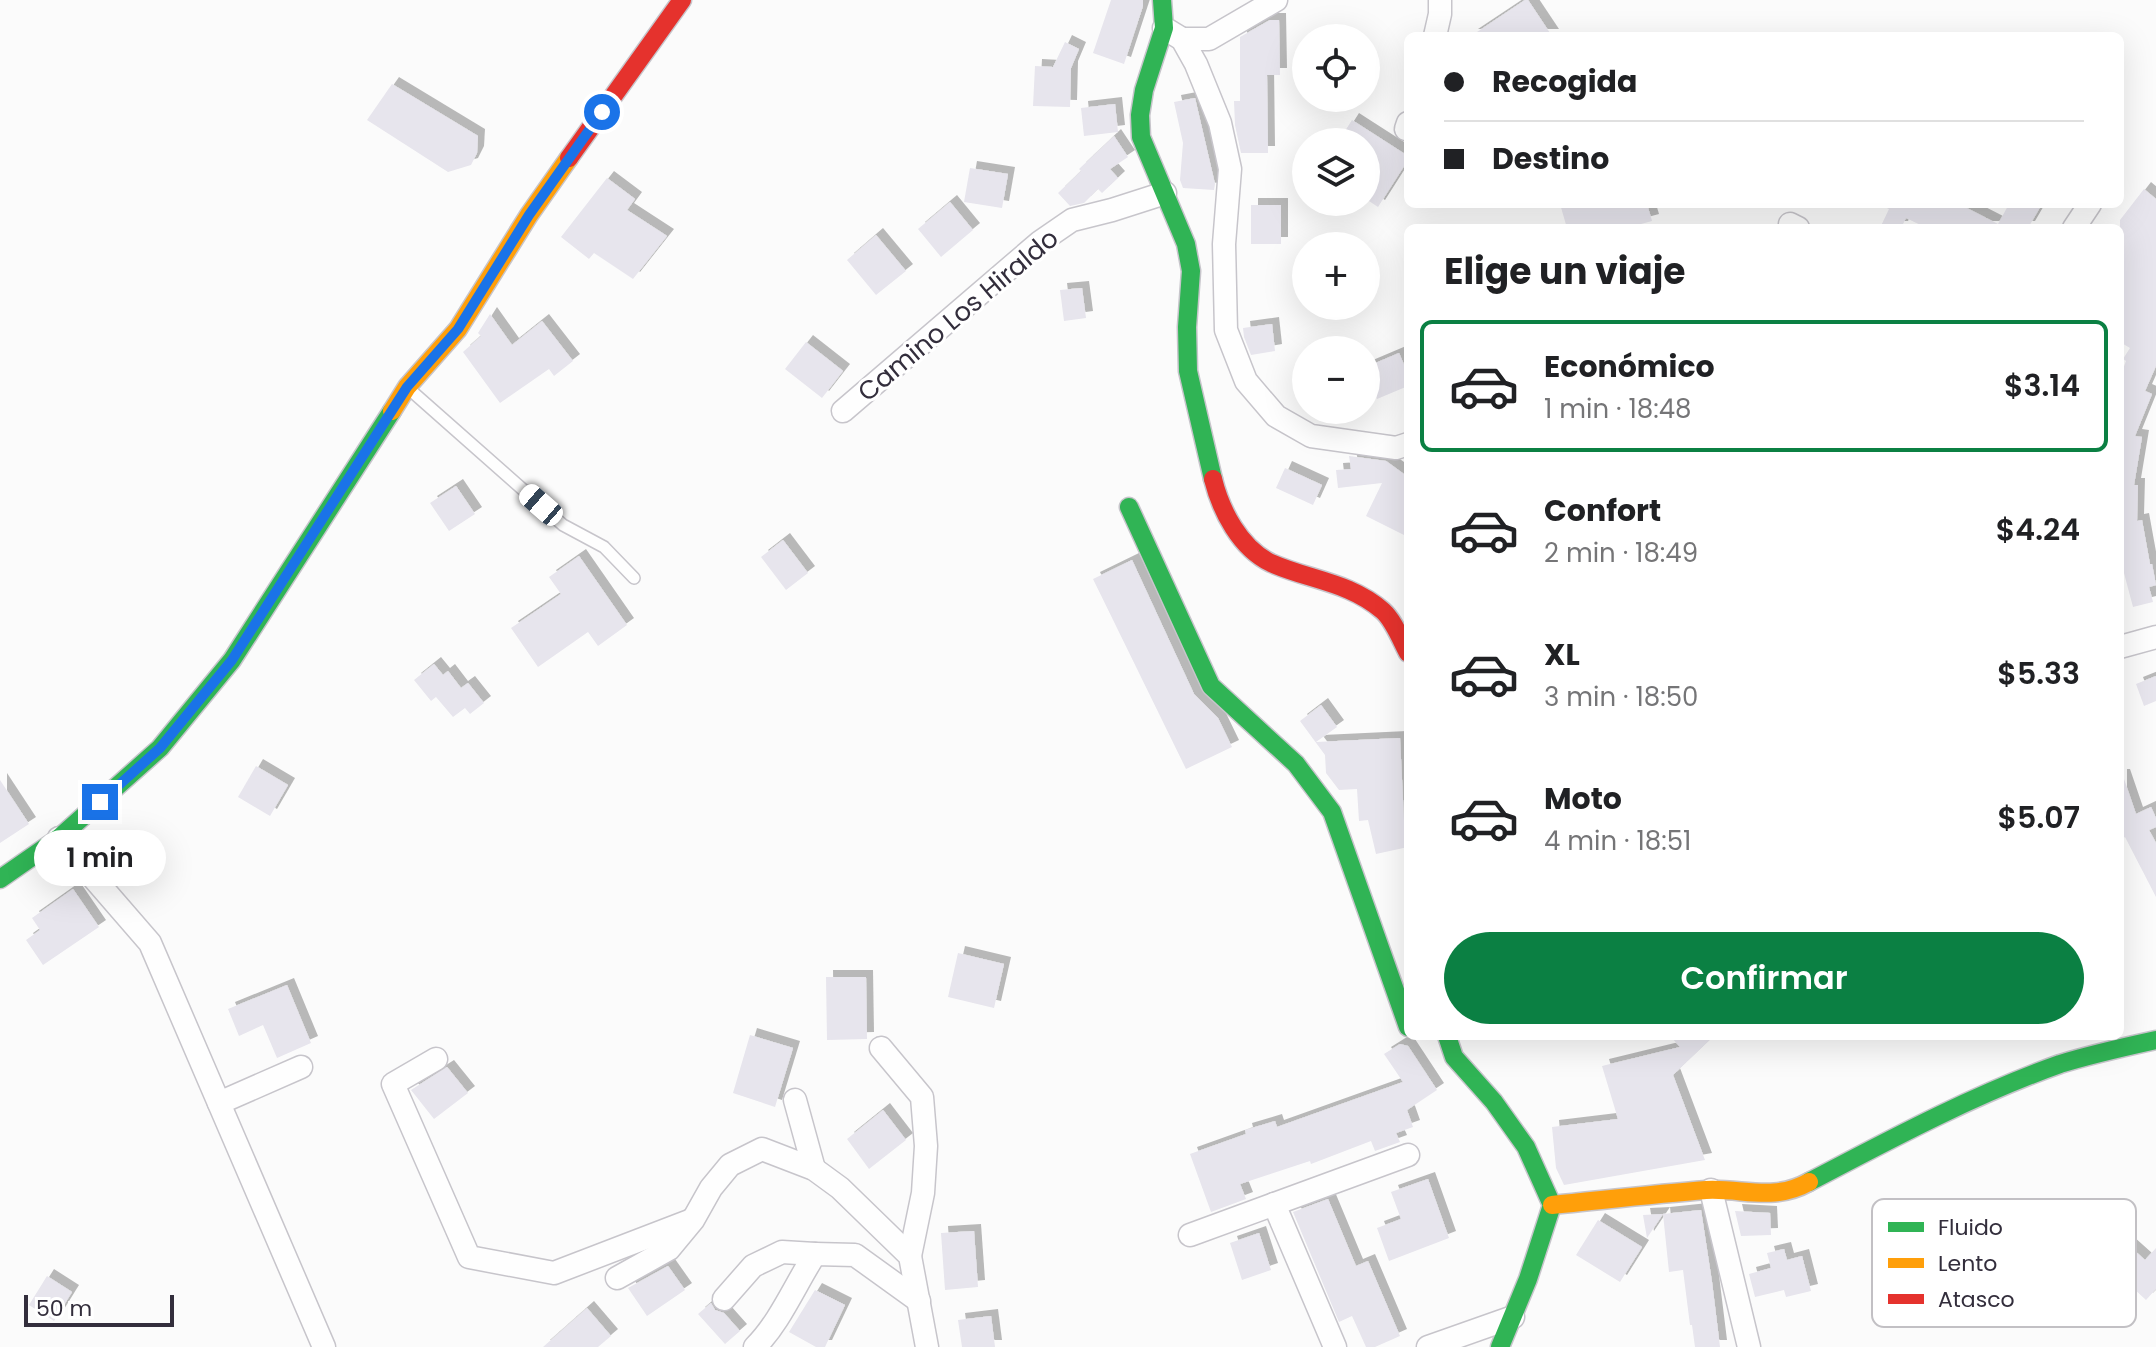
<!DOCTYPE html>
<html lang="es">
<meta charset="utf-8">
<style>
body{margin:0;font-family:Poppins,sans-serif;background:#f2f2f2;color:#202124;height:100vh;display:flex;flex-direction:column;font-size:30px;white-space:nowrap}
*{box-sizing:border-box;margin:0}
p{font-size:26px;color:#757577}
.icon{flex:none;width:44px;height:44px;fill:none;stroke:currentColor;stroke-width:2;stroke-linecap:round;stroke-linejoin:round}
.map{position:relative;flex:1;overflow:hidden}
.panel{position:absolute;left:1404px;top:224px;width:720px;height:816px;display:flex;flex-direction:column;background:#fff;border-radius:12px;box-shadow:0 8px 32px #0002}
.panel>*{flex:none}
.banner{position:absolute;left:1404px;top:32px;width:720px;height:176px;border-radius:12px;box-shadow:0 8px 32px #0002;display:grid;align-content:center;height:176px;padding:0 40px;background:#fff}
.buttons{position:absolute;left:1292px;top:24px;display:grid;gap:16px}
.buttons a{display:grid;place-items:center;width:88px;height:88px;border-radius:50%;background:#fff;box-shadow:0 8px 32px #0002;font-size:40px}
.scale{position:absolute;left:24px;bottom:20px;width:150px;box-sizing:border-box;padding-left:8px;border:4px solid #332e3c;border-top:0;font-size:22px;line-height:28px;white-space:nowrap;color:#332e3c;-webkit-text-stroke:6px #fff;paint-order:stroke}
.end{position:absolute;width:36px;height:36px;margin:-18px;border:10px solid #1a73e8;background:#fff;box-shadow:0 0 0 4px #fff}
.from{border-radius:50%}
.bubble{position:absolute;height:56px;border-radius:28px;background:#fff;box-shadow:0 8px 32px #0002;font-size:26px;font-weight:600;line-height:56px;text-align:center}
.car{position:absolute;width:24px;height:48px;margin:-24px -12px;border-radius:10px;box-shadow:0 0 6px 2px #0007;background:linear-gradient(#fff 24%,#345 0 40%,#fff 0 76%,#345 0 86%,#fff 0)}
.banner b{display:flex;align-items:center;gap:28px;height:76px;font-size:30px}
.banner b+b{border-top:2px solid #e0e0e0}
.banner i{width:20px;height:20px;background:#202124}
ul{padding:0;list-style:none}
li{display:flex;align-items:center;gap:24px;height:132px;margin:0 16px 12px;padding:0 24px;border:4px solid transparent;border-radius:12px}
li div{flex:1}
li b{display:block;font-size:30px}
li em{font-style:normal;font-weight:600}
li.selected{border-color:#0b8043}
li>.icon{width:72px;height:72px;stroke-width:1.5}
h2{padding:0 40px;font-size:36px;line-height:96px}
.button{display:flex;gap:16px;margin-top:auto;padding:16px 40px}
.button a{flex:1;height:92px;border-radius:48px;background:#0b8043;color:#fff;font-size:32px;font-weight:600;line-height:92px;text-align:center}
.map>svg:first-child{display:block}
</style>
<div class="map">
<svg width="2156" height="1347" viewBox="0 0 2156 1347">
<defs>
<filter id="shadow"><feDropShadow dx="7" dy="-7" stdDeviation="0" flood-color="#0004"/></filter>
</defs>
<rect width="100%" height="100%" fill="#fbfbfb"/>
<g fill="#e7e5ed" filter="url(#shadow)">
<polygon points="1111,0 1143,0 1143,6 1124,64 1093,53"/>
<polygon points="1525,0 1528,0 1552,36 1471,36"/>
<polygon points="1270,20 1279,20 1280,75 1267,75 1268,153 1241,153 1235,125 1234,101 1240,101 1240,37"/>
<polygon points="1065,42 1079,49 1071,68 1070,107 1033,106 1035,66 1053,67"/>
<polygon points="392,84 478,136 477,153 471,165 448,172 367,120"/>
<polygon points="1195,98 1215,184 1214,190 1183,188 1180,180 1183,143 1174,102"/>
<polygon points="1115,104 1118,132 1084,136 1081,108"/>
<polygon points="1352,120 1408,156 1408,160 1378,207 1366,199 1366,142 1338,142"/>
<polygon points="1114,136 1128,157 1110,169 1118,178 1102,193 1098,189 1084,203 1070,206 1058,193 1081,171 1079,169"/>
<polygon points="970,168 1008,174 1002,208 964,202"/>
<polygon points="607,178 635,199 627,210 667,236 633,279 594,253 589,259 561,237"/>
<polygon points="2144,189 2156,199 2156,366 2145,391 2152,394 2135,436 2142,437 2134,485 2138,485 2137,521 2142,520 2150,564 2152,564 2156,585 2149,587 2153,602 2133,607 2120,558 2120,377 2126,361 2123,359 2130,348 2120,342 2120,220"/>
<polygon points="950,202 973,230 941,257 918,229"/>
<polygon points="1560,204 1647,204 1652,221 1626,228 1567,228"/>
<polygon points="1878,204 1959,204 1998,224 2009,204 2042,204 2028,228 1927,228 1906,218 1901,228 1880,228 1889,209"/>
<rect x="1251" y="205" width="30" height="39"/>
<polygon points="876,235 906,271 876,295 847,260"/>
<polygon points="1082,288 1086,318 1064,321 1060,290"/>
<polygon points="490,314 512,345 542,321 573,361 554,376 549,369 500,403 463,352 481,336 478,333"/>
<polygon points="1272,324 1275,351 1251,355 1244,337 1243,328"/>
<polygon points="806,342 843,371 822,398 785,369"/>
<polygon points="1399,353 1408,374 1408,386 1377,399 1366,374 1366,367"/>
<polygon points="1349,456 1386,461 1408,477 1408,526 1404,535 1366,516 1382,483 1338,488 1336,470 1351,469"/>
<polygon points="1285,468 1322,485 1313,505 1276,488"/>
<polygon points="456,486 475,514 449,531 430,503"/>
<polygon points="783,540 808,573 786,590 761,557"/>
<polygon points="579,556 627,625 598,646 588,632 538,667 511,628 561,594 549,577"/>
<polygon points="1132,560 1194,694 1218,718 1232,747 1186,769 1093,579"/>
<polygon points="434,664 443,675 448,671 461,688 468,683 484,703 470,714 465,708 453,717 436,697 431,701 414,680"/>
<polygon points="2156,676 2156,701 2144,706 2136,684"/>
<polygon points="1321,705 1337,727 1316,742 1400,738 1404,820 1408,836 1408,847 1376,854 1368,820 1359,821 1357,789 1339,790 1326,773 1325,755 1300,721"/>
<polygon points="256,766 288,785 270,816 238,797"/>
<polygon points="2120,776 2123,776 2136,814 2151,807 2156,818 2156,827 2149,830 2156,843 2156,897 2125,837 2120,840"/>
<polygon points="0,780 29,824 0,843"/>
<polygon points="73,889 99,927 43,965 26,940 40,930 32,918"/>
<polygon points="958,953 1004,964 994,1008 948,997"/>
<polygon points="826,977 866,977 867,1039 827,1040"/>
<polygon points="287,985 311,1043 277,1058 263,1025 239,1036 228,1009"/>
<polygon points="750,1035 793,1048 775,1107 733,1093"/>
<polygon points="1670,1036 1714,1036 1673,1075 1705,1160 1564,1185 1556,1168 1552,1127 1618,1119 1602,1066 1680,1047"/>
<polygon points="1400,1044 1408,1046 1437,1090 1407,1110 1413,1127 1396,1133 1400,1142 1375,1151 1371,1141 1311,1164 1310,1161 1240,1184 1246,1199 1211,1212 1190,1154 1246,1134 1245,1130 1275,1121 1277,1127 1403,1082 1384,1054"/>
<polygon points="447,1067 468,1093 434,1119 411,1090"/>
<polygon points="883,1110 906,1140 869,1169 847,1139"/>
<polygon points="1428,1179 1449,1238 1389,1261 1377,1228 1401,1219 1391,1192"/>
<polygon points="1328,1199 1356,1266 1368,1261 1400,1336 1375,1347 1366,1347 1352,1316 1339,1322 1293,1212"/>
<polygon points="1701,1210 1712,1282 1720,1347 1695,1347 1692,1325 1690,1325 1683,1270 1669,1272 1663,1214"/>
<polygon points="1735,1211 1770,1213 1771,1235 1741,1236"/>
<polygon points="1663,1214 1647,1238 1643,1215"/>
<polygon points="1598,1220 1642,1247 1620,1282 1576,1255"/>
<polygon points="974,1231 978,1287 945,1290 941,1233"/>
<polygon points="1259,1233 1271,1270 1242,1280 1230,1243"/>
<polygon points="2126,1243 2145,1260 2156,1248 2156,1289 2146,1300 2107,1264"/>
<polygon points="1784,1249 1787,1260 1802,1256 1811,1291 1786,1297 1784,1290 1755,1297 1749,1274 1771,1268 1767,1253"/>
<polygon points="668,1266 685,1290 647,1316 628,1288"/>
<polygon points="47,1276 72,1292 54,1321 29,1305"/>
<polygon points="815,1290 845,1305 825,1347 816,1347 789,1332"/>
<polygon points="711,1303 715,1310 724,1313 740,1331 725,1344 698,1314"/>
<polygon points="587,1308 611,1336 598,1347 543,1347"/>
<polygon points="991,1316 995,1347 962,1347 958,1320"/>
</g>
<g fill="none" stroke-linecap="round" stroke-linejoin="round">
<defs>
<polyline id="lane" points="408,388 563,525 604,547 634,578"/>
<g id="street">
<polyline points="1164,28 1182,39 1196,64 1220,123 1230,169 1224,244 1226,330 1246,381 1276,416 1311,436 1396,448 1408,444"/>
<polyline points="1435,36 1440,14 1440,0"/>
<polyline points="1182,39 1209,39 1276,0"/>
<polyline points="1406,129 1408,123"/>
<polyline points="1790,224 1798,228"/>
<polyline points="2074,228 2090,204"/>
<polyline points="843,411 1040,242 1072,220 1112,210 1165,193"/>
<polyline points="2120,647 2156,637"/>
<polyline points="59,838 150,943 324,1347"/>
<polyline points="881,1048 922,1097 926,1146 923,1193 910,1256"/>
<polyline points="436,1059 393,1084 469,1257 554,1273 692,1220"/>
<polyline points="795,1100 814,1169"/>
<polyline points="219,1103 301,1067"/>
<polyline points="1711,1190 1749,1347"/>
<polyline points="1274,1204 1335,1347"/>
<polyline points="1190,1235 1408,1155"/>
<polyline points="617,1278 669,1249 693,1220 711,1188 730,1165 762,1149 814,1169 840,1188 910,1256 927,1347"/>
<polyline points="724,1299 753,1266 782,1252 815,1254"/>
<path d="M755 1347C780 1322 795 1285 815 1254L855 1255 919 1301"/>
<polyline points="1428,1347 1513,1317"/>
</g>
<g id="fast">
<polyline points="1162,0 1164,28 1144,90 1140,115 1141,137 1186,244 1191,271 1187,327 1188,371 1213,479"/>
<polyline points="1129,507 1211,686 1296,764 1332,812 1408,1027"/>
<polyline points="0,879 59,838 160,748 232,660 392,411"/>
<polyline points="1447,1036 1454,1057 1494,1102 1526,1147 1552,1205 1528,1279 1500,1347"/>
<path d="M1809 1182C1891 1139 1973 1095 2060 1064 2092 1054 2124 1047 2156 1040"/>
</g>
<g id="slow">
<polyline points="392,411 407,387 458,329 529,215 569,158"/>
<path d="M1552 1205C1603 1200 1655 1194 1706 1190 1744 1188 1773 1202 1809 1182"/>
</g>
<g id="jam">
<polyline points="569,158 682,0"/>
<path d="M1213 479C1221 511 1240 548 1271 563 1309 580 1350 582 1383 611 1394 621 1401 640 1408 653"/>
</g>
</defs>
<use href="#lane" stroke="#c7c5cb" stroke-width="14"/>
<use href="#street" stroke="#c7c5cb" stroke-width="25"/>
<use href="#fast" stroke="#c7c5cb" stroke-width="21"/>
<use href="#slow" stroke="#c7c5cb" stroke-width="21"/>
<use href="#jam" stroke="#c7c5cb" stroke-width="21"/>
<use href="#lane" stroke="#fefefe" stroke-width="11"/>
<use href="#street" stroke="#fefefe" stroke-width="22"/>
<use href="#fast" stroke="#30b455" stroke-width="18"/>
<use href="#slow" stroke="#ff9f0a" stroke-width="18"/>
<use href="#jam" stroke="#e5322d" stroke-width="18"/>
</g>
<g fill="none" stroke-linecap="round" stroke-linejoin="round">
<polyline stroke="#1a73e8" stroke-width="10" points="100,802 160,748 232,660 407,387 458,329 529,215 602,112"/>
</g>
<g text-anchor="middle" stroke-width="6" stroke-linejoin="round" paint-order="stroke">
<g font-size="26" fill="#332e3c" stroke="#fff">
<text transform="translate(958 315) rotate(-40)" y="9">Camino Los Hiraldo</text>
</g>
</g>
<rect x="1872" y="1199" width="264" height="128" rx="12" fill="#fff" stroke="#c2c0c4" stroke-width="2"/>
<rect x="1888" y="1222" width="36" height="10" fill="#30b455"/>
<rect x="1888" y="1258" width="36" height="10" fill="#ff9f0a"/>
<rect x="1888" y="1294" width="36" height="10" fill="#e5322d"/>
<g font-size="22" fill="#332e3c">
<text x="1938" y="1235">Fluido</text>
<text x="1938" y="1271">Lento</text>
<text x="1938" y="1307">Atasco</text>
</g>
</svg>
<div class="buttons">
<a><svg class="icon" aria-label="locate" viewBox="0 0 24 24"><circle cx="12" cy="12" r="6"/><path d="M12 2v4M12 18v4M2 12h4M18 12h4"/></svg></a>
<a><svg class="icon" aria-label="layers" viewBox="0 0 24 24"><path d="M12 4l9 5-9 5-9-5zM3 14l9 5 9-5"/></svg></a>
<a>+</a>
<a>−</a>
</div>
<div class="scale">50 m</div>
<i class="end from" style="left:602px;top:112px"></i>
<i class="end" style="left:100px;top:802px"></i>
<div class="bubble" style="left:34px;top:830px;width:132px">1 min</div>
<i class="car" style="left:541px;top:505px;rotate:311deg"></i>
<div class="banner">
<b><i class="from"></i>Recogida</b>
<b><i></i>Destino</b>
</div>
<section class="panel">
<h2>Elige un viaje</h2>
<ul>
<li class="selected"><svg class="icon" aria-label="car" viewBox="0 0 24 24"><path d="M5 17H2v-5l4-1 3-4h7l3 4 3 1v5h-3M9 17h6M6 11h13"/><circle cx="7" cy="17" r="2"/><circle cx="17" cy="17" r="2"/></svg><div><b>Económico</b><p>1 min · 18:48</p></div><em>$3.14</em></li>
<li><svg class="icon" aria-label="car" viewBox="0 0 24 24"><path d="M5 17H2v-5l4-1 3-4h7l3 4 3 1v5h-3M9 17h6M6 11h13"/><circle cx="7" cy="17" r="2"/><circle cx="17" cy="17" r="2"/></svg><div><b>Confort</b><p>2 min · 18:49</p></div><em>$4.24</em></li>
<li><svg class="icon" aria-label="car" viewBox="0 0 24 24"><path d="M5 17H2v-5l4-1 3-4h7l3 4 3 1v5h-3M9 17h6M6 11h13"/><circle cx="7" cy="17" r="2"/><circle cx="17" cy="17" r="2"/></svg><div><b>XL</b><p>3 min · 18:50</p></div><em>$5.33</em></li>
<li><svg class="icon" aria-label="car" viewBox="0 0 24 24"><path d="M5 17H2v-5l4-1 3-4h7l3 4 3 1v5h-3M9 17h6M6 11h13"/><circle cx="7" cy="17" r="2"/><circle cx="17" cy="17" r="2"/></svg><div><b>Moto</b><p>4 min · 18:51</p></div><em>$5.07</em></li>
</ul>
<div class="button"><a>Confirmar</a></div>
</section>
</div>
